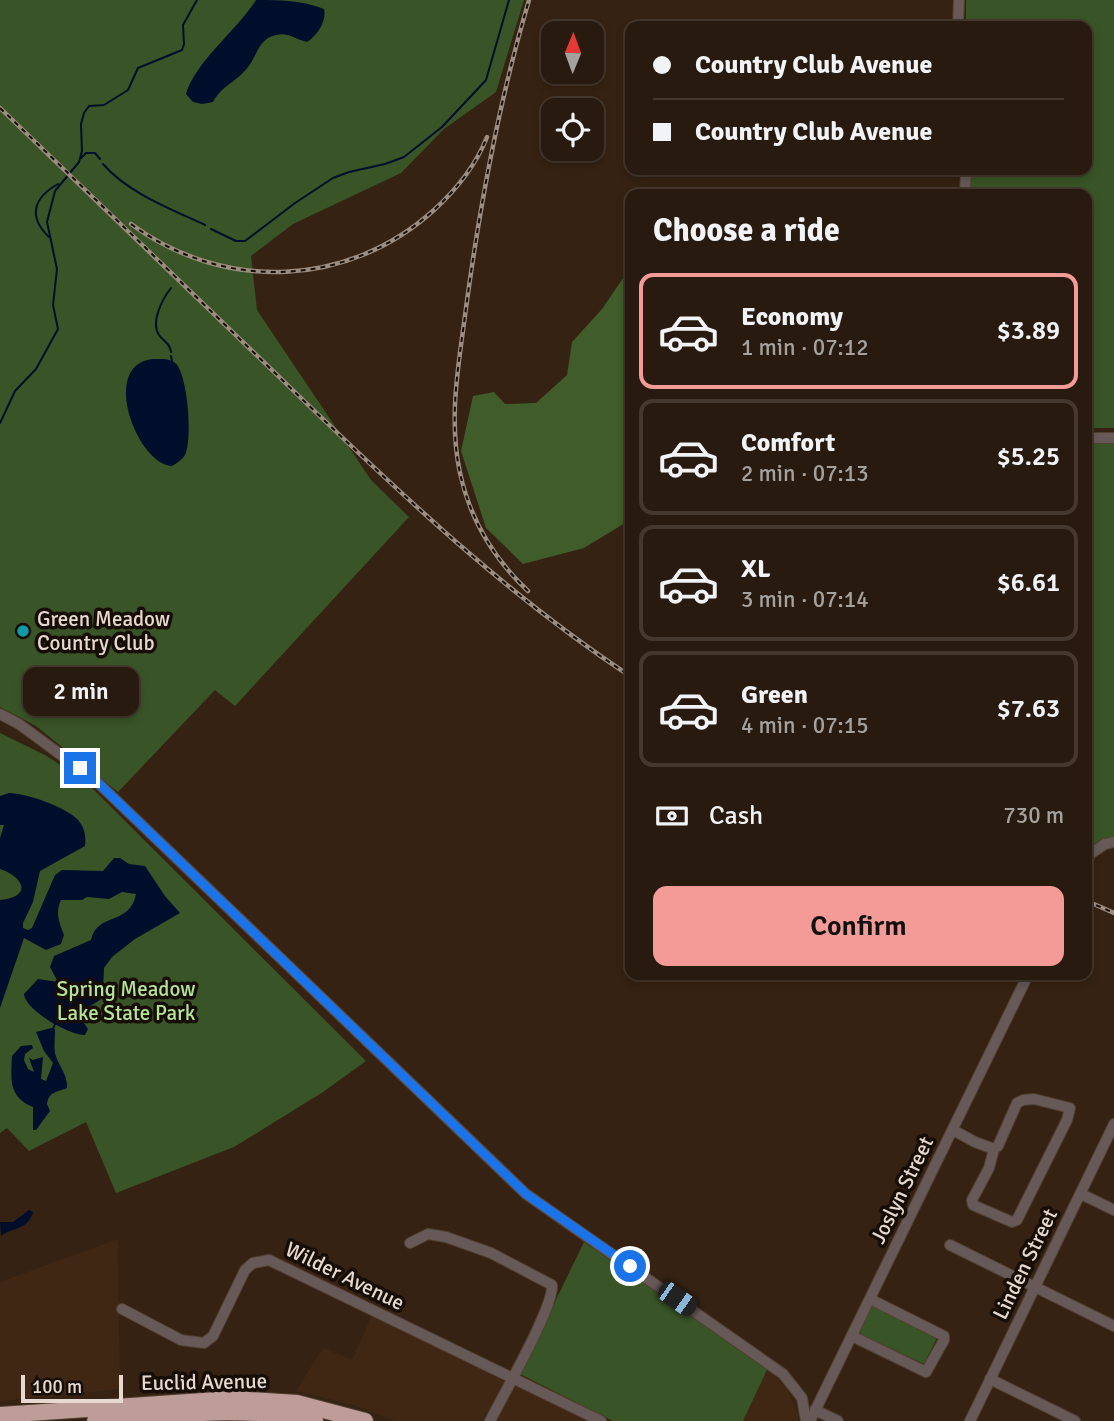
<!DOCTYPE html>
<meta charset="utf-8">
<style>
body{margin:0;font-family:Signika,sans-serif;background:#302317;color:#f1f3f6;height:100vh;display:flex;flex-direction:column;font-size:26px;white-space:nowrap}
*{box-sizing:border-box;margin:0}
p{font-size:23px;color:#a5a19e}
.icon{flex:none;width:38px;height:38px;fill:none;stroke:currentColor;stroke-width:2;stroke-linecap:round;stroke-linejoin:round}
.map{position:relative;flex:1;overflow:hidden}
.panel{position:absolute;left:625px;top:189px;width:467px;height:791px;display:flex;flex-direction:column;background:#281a0e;border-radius:14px;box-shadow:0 4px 10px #0003,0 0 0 2px #44382e}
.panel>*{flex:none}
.banner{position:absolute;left:625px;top:21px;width:467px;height:154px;border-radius:14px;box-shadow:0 4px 10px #0003,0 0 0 2px #44382e;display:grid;align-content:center;height:154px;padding:0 28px;background:#281a0e}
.needle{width:46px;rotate:1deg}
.fabs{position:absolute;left:541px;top:21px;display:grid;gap:14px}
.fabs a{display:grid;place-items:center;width:63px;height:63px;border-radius:14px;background:#281a0e;box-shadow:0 4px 10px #0003,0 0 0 2px #44382e;font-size:35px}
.scale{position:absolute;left:21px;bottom:18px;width:102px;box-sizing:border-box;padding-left:7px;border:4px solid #e7d9d0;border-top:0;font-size:19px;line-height:24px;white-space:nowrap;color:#e7d9d0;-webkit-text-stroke:5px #160d07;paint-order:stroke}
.end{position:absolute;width:32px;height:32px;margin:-16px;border:9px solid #1a73e8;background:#fff;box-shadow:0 0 0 4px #fff}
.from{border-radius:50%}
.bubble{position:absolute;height:49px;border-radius:14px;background:#281a0e;box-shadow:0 4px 10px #0003,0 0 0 2px #44382e;font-size:23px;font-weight:600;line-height:49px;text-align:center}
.car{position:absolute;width:21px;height:42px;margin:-21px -10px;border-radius:9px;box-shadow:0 0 5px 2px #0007;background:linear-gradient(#222 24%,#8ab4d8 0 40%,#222 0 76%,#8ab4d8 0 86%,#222 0)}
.banner b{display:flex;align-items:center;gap:24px;height:66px;font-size:26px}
.banner b+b{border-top:2px solid #44382e}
.banner i{width:18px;height:18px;background:#f1f3f6}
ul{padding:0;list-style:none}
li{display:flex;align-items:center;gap:21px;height:116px;margin:0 14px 10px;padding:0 14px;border:4px solid #44382e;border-radius:14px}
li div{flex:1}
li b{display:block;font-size:26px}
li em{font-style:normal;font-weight:600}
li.current{border-color:#f59b97}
li>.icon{width:63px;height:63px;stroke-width:1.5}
h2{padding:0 28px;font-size:32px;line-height:84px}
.pay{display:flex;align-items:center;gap:18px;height:77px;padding:0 28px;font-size:26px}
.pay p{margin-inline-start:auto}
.button{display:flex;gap:14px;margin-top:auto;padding:14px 28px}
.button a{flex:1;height:80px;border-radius:14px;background:#f59b97;color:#111;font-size:28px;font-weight:600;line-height:80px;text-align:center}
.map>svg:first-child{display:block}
</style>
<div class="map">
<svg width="1114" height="1421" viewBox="0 0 1114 1421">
<rect width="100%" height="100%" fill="#352212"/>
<g fill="#402713">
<polygon points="118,1239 120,1389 0,1401 0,1282"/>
<polygon points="372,1315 504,1381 483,1421 394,1421 357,1406 296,1391 323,1348 352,1360"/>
<polygon points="768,1368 788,1391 798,1414 798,1421 743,1421"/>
<polygon points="514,1382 595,1421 496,1421"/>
</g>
<g fill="#395426">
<polygon points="0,0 524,0 496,92 444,129 401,173 293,224 251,256 257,310 371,480 409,517 235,706 215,690 118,792 36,726 0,707"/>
<polygon points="966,0 1114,0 1114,428 1087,428 1087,194 966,194 966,170 1087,170 1087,26 966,26"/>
<polygon points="1087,440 1114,440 1114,839 1093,847 1087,845"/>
<polygon points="0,733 45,755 85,781 366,1061 323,1092 234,1147 116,1193 86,1122 29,1151 7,1128 0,1133"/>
<polygon points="584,1242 768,1368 743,1421 613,1421 520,1374"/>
<polygon points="871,1307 876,1307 937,1338 924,1364 861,1335 860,1330"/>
</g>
<polygon fill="#3f5c2a" points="630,268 630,520 584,548 523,564 486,528 461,451 473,396 494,392 505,404 536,403 567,375 572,342 602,309"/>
<g fill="#000e2c">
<path d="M256 0C280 0 301 0 324 9 327 21 317 36 307 42 296 40 289 32 276 35 259 38 257 56 248 67 238 81 221 86 213 102L202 104 193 102 186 94C195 62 238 29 256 0Z"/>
<path d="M152 359C159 359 168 358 174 362 188 370 193 442 185 455 182 460 177 463 172 466 138 465 99 366 152 359Z"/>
<path d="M9 793C26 793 66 807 78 820 85 828 86 836 85 846L40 871 33 902 23 923V928L28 930 32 928 55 875 62 870 103 871 114 858H120L129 864 145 866 165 896 180 913 135 939 112 957 104 968 103 992 100 1000 90 1006 82 1020 88 1029 85 1035C69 1035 26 1011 24 994L38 979 58 982 50 967 54 956 91 940C97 912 130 926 136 894L122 892 109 899 87 897 82 900H61C55 913 59 922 64 935L61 944 46 950 24 938 0 1008V900C33 897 24 877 0 869V838L4 825H0V796Z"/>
<path d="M51 1028 55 1029C55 1036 54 1047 55 1053 58 1066 68 1074 67 1088 58 1092 49 1091 47 1104L50 1111 36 1130H33V1107C8 1097 11 1079 12 1056L21 1046 32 1045 33 1048 25 1054 24 1060 28 1069 34 1072 29 1058 33 1060 43 1057 41 1079 46 1081 53 1063 44 1051 36 1032Z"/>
<path d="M29 1210 33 1212C28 1230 13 1227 1 1236L0 1222H13Z"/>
</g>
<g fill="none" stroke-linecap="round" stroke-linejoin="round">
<g stroke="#000e2c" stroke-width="2">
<polyline points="81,158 86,153 95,153 100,159"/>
<path d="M103 164C128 193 171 209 205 225"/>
<polyline points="211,229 236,241 245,241 295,203 333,178 349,172 385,164 404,157 442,127 486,80 509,0"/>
<path d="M49 237C28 217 33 198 58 184"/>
<path d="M171 288C163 298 150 322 159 335 164 342 170 343 171 352"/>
<polyline points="171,356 172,361"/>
<polyline points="0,423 15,391 36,369 58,329 53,305 57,269 47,222 55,191 79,162 82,151 81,124 84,113 89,106 104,105 128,90 138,68 182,50 184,44 183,25 197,0"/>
<polyline points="53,1029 55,1024"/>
</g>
<defs>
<g id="minor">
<polyline points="958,26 959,0"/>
<polyline points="965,194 966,170"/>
<polyline points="1087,438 1114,438"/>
<polyline points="0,714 19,724 95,780 526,1194 783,1374 802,1398 806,1421"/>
<polyline points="1087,856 1105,844 1114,842"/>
<polygon points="1034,1099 1070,1108 1067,1120 1017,1220 1012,1222 973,1205 972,1200 989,1168 994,1149 998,1146 1017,1103 1023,1100"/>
<polyline points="953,1130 975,1142 994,1149"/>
<polyline points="1081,1194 1114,1210"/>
<path d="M410 1243 428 1234 446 1237 491 1253 552 1285C554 1307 503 1395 490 1421"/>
<polyline points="950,1245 1114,1326"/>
<polyline points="122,1309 181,1340 204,1343 213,1336 245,1270 253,1263 269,1260 601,1421"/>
<polyline points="852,1336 926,1372 944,1340 944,1336 870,1299"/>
<polyline points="990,1379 1075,1421"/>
<polyline points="815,1410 838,1421"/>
<polyline points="810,1421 1028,975"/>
<polyline points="970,1421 1114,1124"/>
</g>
<g id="highway">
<polyline points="0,1415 232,1399 297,1403 365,1421"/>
<path d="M95 1421C168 1416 243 1404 315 1421"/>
</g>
</defs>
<use href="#minor" stroke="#513f30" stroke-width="12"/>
<use href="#highway" stroke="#513f30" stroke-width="18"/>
<use href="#minor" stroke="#665957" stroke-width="10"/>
<use href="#highway" stroke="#be9d99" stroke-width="16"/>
<defs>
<g id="rail">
<path d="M0 108C101 204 201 302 302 399 405 498 510 597 630 676"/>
<path d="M131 224C225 293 349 287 434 210 457 189 476 165 487 137"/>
<path d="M528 591C494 559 470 519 460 473 448 417 459 363 466 308 480 204 499 101 529 0"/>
<polyline points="1087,901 1114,913"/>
</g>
</defs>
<use href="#rail" stroke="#9d8d81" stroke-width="4.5"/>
<use href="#rail" stroke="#160d07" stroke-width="2" stroke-dasharray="5" stroke-linecap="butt"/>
</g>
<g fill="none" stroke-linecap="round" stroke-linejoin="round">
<polyline stroke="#1a73e8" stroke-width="9" points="80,768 95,780 526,1194 630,1266"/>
</g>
<circle fill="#0f9aa8" stroke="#160d07" stroke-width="2.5" cx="23" cy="631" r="7"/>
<g text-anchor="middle" stroke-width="7" stroke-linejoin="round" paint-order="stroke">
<g font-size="21" fill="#e7d9d0" stroke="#160d07" text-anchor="start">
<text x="37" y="626">Green Meadow<tspan x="37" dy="24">Country Club</tspan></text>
</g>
<g font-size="21" fill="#b5e497" stroke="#160d07">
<text x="126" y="996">Spring Meadow<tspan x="126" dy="24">Lake State Park</tspan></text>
</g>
<g font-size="21" fill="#e7d9d0" stroke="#160d07">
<text transform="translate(902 1190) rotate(-64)" y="7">Joslyn Street</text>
<text transform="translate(1025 1264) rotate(-64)" y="7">Linden Street</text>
<text transform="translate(345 1276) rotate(26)" y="7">Wilder Avenue</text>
<text transform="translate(204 1382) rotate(-1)" y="7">Euclid Avenue</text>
</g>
</g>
</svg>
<div class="fabs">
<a><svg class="needle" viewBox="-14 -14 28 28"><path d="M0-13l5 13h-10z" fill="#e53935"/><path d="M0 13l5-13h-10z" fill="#a5a19e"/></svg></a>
<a><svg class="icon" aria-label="locate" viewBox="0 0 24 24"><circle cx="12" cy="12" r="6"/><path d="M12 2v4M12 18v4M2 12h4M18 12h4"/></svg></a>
</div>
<div class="scale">100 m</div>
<i class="end from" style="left:630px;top:1266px"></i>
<i class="end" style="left:80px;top:768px"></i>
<div class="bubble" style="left:23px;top:667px;width:116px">2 min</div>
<i class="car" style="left:677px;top:1299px;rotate:125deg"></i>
<div class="banner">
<b><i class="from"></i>Country Club Avenue</b>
<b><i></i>Country Club Avenue</b>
</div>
<section class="panel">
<h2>Choose a ride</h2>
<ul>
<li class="current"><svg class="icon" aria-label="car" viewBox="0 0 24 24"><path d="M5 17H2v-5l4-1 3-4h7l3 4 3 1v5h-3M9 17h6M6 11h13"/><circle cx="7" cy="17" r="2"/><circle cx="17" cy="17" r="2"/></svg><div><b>Economy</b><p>1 min · 07:12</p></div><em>$3.89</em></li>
<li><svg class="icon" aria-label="car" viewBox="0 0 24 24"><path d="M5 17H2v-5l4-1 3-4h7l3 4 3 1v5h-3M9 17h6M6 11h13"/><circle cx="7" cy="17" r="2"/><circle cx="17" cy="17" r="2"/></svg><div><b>Comfort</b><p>2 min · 07:13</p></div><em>$5.25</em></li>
<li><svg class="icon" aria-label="car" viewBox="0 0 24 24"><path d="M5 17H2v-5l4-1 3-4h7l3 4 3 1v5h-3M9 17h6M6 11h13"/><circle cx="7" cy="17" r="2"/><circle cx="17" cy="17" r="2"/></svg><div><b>XL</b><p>3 min · 07:14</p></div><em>$6.61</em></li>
<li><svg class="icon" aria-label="car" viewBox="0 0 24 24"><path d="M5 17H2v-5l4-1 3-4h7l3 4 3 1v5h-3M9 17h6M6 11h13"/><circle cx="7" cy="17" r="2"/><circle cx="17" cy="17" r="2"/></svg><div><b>Green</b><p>4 min · 07:15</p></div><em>$7.63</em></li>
</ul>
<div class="pay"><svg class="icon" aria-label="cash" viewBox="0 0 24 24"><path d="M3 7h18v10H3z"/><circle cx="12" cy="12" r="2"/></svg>Cash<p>730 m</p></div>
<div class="button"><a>Confirm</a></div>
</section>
</div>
